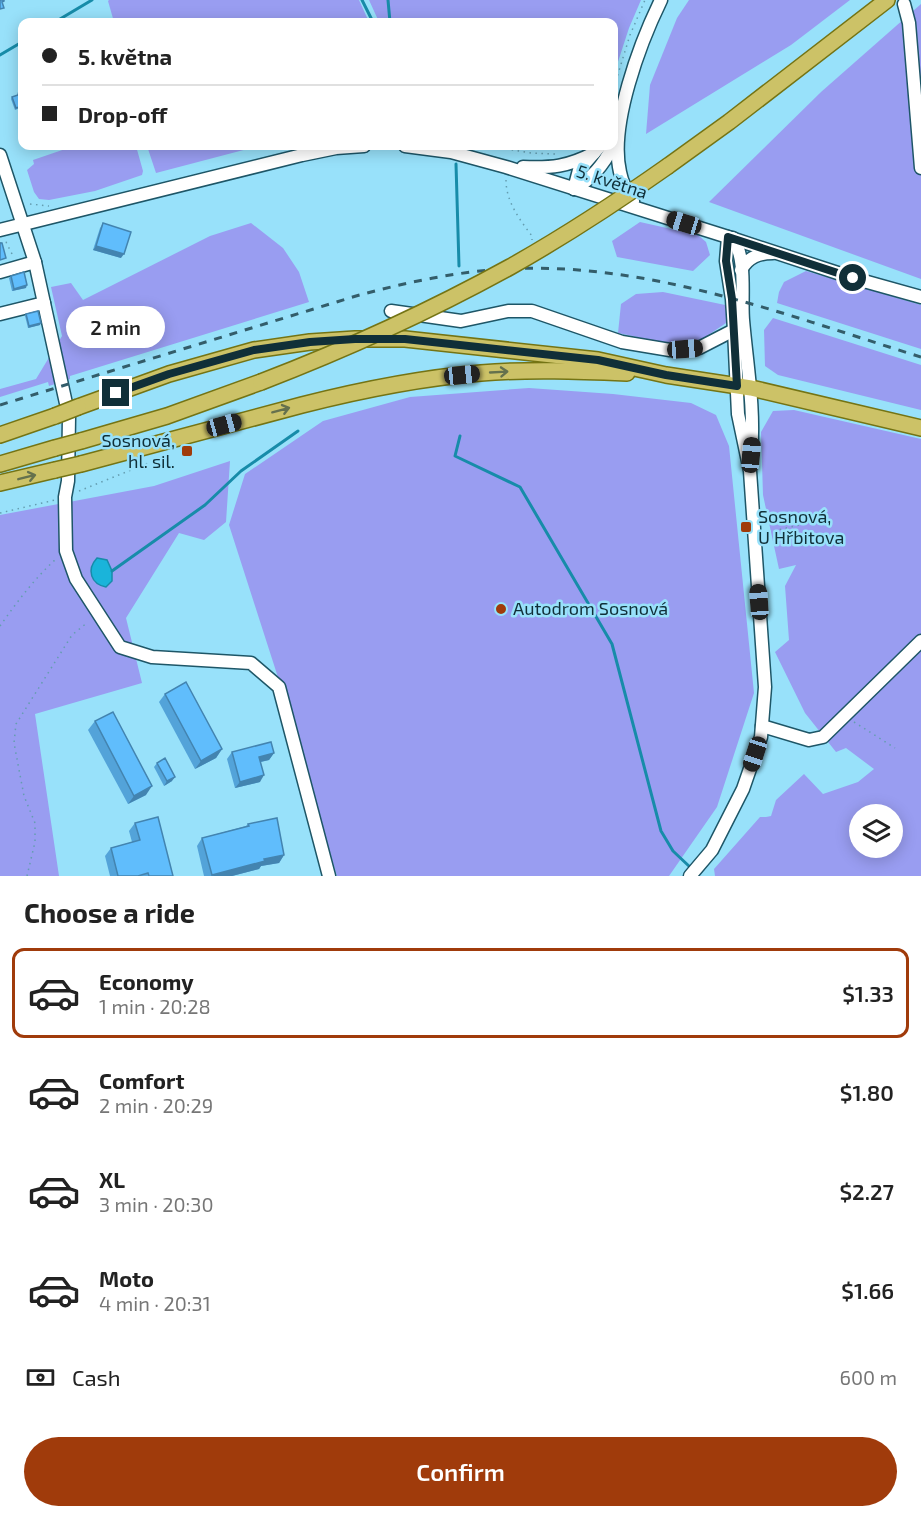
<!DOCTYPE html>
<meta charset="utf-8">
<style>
body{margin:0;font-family:"Exo 2",sans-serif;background:#f6f6f6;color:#222;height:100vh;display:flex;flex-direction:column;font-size:22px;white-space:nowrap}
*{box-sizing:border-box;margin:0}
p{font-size:20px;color:#767676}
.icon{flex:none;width:33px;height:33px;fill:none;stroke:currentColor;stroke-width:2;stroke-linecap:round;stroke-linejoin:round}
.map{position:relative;height:876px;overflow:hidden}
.panel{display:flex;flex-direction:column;background:#fff;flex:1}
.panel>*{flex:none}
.hud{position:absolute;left:18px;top:18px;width:600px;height:132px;border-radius:12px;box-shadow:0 3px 15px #0003;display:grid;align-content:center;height:132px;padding:0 24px;background:#fff}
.controls{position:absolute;left:849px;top:804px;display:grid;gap:12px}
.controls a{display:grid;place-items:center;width:54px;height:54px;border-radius:50%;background:#fff;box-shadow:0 3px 15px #0003;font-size:30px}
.end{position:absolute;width:27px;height:27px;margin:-14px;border:8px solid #102f38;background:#fff;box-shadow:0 0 0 3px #fff}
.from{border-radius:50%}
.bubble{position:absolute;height:42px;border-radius:21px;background:#fff;box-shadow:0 3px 15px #0003;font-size:20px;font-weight:600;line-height:42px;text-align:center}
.car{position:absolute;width:18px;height:36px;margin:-18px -9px;border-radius:8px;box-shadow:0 0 4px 2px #0007;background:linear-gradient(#222 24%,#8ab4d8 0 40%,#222 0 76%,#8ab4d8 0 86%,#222 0)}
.hud b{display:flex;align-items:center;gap:21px;height:57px;font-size:22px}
.hud b+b{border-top:2px solid #e0e0e0}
.hud i{width:15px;height:15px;background:#222}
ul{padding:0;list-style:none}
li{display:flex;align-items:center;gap:18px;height:90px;margin:0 12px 9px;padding:0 12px;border:3px solid transparent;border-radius:12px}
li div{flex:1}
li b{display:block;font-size:22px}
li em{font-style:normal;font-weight:600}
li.selected{border-color:#a03b0b}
li>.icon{width:54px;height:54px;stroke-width:1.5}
h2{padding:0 24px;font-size:27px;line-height:72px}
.pay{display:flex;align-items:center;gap:15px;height:66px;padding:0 24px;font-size:22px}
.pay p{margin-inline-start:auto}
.primary-button{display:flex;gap:12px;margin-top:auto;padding:12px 24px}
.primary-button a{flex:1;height:69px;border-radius:36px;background:#a03b0b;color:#fff;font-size:24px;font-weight:600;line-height:69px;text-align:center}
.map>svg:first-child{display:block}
</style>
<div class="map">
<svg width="921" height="876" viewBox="0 0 921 876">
<rect width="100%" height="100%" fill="#98e1fa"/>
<g fill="#999df1" fill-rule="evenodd">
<polygon points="109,0 359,0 369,22 114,22 108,1"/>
<polygon points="369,0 641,0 629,28 614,74 614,22 379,22"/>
<polygon points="689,0 850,0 791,45 646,134 650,85 677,18"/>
<polygon points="921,4 921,279 709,202 821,92"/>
<polygon points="74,146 136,146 143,171 142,175 95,191 49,200 39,199 34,192 27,170 34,164 33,160"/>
<polygon points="147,146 259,146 156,173"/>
<polygon points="640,222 698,235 706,242 710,255 693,271 617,257 612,241"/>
<polygon points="251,223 283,248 299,272 309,302 70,376 70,379 49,386 48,382 0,397 0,389 36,379 62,336 51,287 71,283 83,300 210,236"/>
<polygon points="806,271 921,305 921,349 777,303 779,292 784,282"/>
<polygon points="663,292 730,306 729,321 698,342 671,344 618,333 621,304 636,294"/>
<polygon points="773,318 921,365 921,410 778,375 765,366 764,330"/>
<polygon points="529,388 613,394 691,403 716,415 729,446 754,693 717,807 669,876 337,876 284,696 229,525 245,474 323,421 410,397"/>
<path d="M794 410 921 439V876H715L714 869 760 817H766L771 816 776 800 804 774 823 794 858 782 874 769 846 748 836 752 805 713 775 652 789 640 785 586 796 565 779 569 763 495 761 432 773 411ZM860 814H892V848H860Z"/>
<polygon points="230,461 226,522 204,540 179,533 126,618 142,683 35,714 59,876 0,876 0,515 154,486"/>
</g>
<path fill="#1ab4da" stroke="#178ca9" stroke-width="1.5" d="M97 558 107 560 112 571V581L106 587C91 584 86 570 97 558Z"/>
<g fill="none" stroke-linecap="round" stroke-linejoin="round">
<g stroke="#178ca9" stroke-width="3">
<polyline points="362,0 373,22"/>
<polyline points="388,0 390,22"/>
<polyline points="55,22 92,0"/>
<polyline points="0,55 22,42"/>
<polyline points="456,164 459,266"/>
<polyline points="460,436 455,456 520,487 612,644 661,831 673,851 691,868"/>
<polyline points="112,571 205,505 241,471 298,431"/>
</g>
<defs>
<g id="minor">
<polyline points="904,4 909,23 921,168"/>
<polyline points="405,146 451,152 506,167 728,237 853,278 921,297"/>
<polyline points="0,155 35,262 69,417 68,481 65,497 66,551 76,579 120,647 152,657 251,663 279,687 329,876"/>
<path d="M523 167C552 168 567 167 594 153"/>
<path d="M574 189C592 179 604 164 613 146"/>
<polyline points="574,189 579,170 600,146"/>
<path d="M633 201C627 192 622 183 620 172 609 125 640 43 661 0"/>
<polyline points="0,230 302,155 336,148 364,146"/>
<path d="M733 238C747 260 741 295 743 320 747 366 755 409 751 455"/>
<path d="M741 270C748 257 759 253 773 253"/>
<polyline points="0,272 35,262"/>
<polyline points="391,311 461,321 508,311 532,311 622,342 670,350 699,348 734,330"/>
<polyline points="0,314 44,303"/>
<polyline points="762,726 809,740 823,737 921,641"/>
<polyline points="690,876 712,850 743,789 761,737 765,687 750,471 738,414 734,330 732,299 726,261 728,237"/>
</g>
<g id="major">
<polyline points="668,166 729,122 887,0"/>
<polyline points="78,407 169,374 254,350 310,342 355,339 405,339 598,360 666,375 751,388 921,428"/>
<polyline points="0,435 55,416"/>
<polyline points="81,441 167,416 261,382"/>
<polyline points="0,464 55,448"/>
<path d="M81 464 302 405C361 390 421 378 481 373 530 369 579 371 627 373"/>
<polyline points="0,483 55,470"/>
</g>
</defs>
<use href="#minor" stroke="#1e5667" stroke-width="15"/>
<use href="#major" stroke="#747414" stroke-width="18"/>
<g stroke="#649db0" stroke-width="1.5" stroke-dasharray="1.5 4.5" stroke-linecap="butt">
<polyline points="614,87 630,35 645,0"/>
<polyline points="488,146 531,153 556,154"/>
<path d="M506 180C506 201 519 219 532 236V240"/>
<polyline points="30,204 49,206"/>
<polyline points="0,243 6,242 13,256"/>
<polyline points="79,491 156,460"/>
<polyline points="0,513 55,500"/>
<polyline points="768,532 823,520"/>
<path d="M0 626C17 602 34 579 56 559"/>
<polyline points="854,722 895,748"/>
<polyline points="27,876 35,842 35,823 24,796 17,759 14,743 16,724 72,635 88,622"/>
</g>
<use href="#minor" stroke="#fff" stroke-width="12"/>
<use href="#major" stroke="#ccc267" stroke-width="15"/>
<path stroke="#335d6a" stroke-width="3" stroke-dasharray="8 8" stroke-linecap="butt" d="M0 405 356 296C404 283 454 272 504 269 649 261 785 315 921 357"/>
<defs>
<g id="major-bridge">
<path d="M261 382C347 349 430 311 510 267 565 236 617 202 668 166"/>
<polyline points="55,416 78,407"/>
<polyline points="55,448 81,441"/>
<polyline points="55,470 81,464"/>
</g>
</defs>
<use href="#major-bridge" stroke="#747414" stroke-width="18" stroke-linecap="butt"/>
<use href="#major-bridge" stroke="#ccc267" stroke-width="15"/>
</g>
<g fill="#53a3d9">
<polygon points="22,51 22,63 19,54"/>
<polygon points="22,93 22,112 20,108 15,110 11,99 12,97"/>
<polygon points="103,223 121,258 93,250 100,228"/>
<polygon points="11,276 26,288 12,291 9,278"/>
<polygon points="26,314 40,325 28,328 25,316"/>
<polygon points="165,694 222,749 216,758 195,769 159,702"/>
<polygon points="95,721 146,795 128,804 88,730"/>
<polygon points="232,752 274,753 269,760 261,762 260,782 235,788 227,759"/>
<polygon points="157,763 172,781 164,786 154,767"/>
<polygon points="135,823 173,876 110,876 105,856 111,848 132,842 129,831"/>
<polygon points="248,824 284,855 279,863 261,866 259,869 232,876 204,876 197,846 202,838 246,826"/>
</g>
<g fill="#4384b0">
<polygon points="96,246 124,254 121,258 93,250"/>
<polygon points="27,285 26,288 12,291 14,289"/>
<polygon points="41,323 40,325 28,328 29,326"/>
<polygon points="222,749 216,758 195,769 201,761"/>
<polygon points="274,753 269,760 255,763 259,757"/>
<polygon points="264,775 260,782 235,788 240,782"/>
<polygon points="175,777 172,781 164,786 167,781"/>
<polygon points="152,786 146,795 128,804 134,796"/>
<polygon points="284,855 279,863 261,866 259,869 232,876 211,876 264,859"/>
</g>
<g fill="#60bdfc" stroke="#4384b0" stroke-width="1.5">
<polygon points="0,0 4,0 4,1 2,2 4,8 0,9"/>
<polygon points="19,91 22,93 22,108 22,106 16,108 12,97 18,95"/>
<polygon points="103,223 131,232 124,254 96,246"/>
<polygon points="0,243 2,243 6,258 0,260"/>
<polygon points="24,272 27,285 14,289 11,276"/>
<polygon points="38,311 41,323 29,326 26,314"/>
<polygon points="186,682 222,749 201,761 165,694"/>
<polygon points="113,712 152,786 134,796 95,721"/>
<polygon points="271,742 274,753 259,757 264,775 240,782 232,752"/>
<polygon points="165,758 175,777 167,781 157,763"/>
<polygon points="158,817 173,876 149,876 148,873 138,876 118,876 111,848 140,840 135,823"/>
<polygon points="277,818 284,855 264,859 265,861 212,875 202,838 249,826 248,824"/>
</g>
<defs><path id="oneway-shaft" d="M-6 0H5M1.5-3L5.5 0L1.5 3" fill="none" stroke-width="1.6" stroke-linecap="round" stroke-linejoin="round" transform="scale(1.5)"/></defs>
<g stroke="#65714d">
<use href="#oneway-shaft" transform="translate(499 372) rotate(-3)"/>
<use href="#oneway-shaft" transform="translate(281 410) rotate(-15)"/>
<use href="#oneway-shaft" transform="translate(27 477) rotate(-14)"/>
</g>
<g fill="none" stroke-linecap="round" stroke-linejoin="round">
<polyline stroke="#102f38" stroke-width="8" points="116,393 169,374 254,350 310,342 355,339 405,339 598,360 666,375 737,386 732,299 726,261 728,237 853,278"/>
</g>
<g fill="#a03b0b" stroke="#98e1fa" stroke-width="2">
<rect x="181" y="445" width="12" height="12" rx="3"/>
<rect x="740" y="521" width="12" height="12" rx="3"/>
<circle cx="501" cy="609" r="6"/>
</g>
<g text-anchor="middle" stroke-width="5" stroke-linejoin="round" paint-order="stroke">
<g font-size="18" fill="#102f38" stroke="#98e1fa">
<text transform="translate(612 182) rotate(18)" y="6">5. května</text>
</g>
<g font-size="18" fill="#102f38" stroke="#98e1fa" text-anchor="start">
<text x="175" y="447" text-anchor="end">Sosnová,<tspan x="175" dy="21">hl. sil.</tspan></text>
<text x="758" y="523">Sosnová,<tspan x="758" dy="21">U Hřbitova</tspan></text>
<text x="513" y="615">Autodrom Sosnová</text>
</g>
</g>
</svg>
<div class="controls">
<a><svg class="icon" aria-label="layers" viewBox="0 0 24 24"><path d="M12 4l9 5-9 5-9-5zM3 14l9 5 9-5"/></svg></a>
</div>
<i class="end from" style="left:853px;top:278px"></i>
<i class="end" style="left:116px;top:393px"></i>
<div class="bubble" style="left:66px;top:306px;width:99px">2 min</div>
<i class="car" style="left:684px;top:223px;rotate:287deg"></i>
<i class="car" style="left:685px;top:349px;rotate:86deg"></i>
<i class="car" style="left:462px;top:375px;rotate:84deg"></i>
<i class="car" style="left:224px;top:425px;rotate:75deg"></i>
<i class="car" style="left:751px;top:455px;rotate:5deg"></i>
<i class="car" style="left:759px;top:602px;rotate:356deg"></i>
<i class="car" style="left:755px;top:754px;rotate:198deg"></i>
<div class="hud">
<b><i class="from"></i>5. května</b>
<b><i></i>Drop-off</b>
</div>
</div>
<section class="panel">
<h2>Choose a ride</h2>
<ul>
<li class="selected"><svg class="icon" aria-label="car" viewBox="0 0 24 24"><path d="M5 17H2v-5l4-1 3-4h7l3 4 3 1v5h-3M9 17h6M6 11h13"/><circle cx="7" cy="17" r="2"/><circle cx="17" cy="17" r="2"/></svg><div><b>Economy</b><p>1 min · 20:28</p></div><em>$1.33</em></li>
<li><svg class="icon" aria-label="car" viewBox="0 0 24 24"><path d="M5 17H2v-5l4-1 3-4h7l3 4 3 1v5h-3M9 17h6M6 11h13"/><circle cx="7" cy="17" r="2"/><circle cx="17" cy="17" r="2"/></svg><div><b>Comfort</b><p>2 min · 20:29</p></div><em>$1.80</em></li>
<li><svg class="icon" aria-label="car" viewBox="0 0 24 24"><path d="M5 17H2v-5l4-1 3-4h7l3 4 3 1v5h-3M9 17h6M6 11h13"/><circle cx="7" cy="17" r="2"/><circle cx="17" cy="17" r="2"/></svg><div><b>XL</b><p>3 min · 20:30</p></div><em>$2.27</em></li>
<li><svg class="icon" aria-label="car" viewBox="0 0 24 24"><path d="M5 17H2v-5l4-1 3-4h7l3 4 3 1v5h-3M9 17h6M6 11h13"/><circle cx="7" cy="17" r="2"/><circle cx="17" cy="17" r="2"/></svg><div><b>Moto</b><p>4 min · 20:31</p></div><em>$1.66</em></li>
</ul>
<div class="pay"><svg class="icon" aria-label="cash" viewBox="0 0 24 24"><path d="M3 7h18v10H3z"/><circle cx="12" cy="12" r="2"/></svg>Cash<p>600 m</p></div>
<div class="primary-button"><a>Confirm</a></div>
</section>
